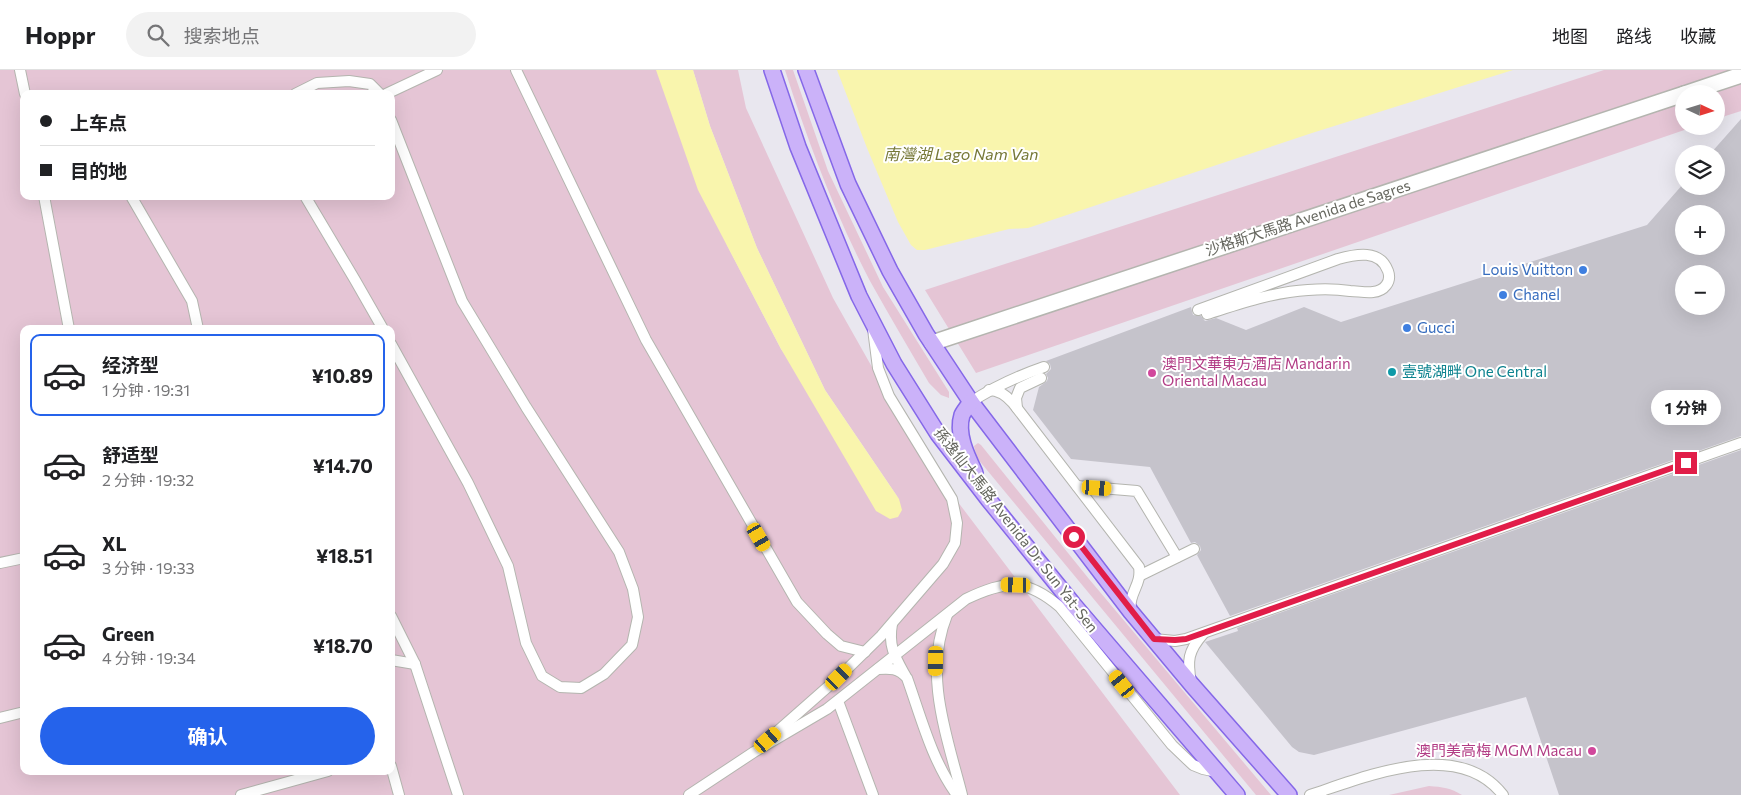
<!DOCTYPE html>
<html lang="zh">
<meta charset="utf-8">
<style>
body{margin:0;font-family:Commissioner,"Noto Sans SC",sans-serif;background:#f2f2f2;color:#202124;height:100vh;display:flex;flex-direction:column;font-size:19px;white-space:nowrap}
*{box-sizing:border-box;margin:0}
p{font-size:16px;color:#757577}
.icon{flex:none;width:28px;height:28px;fill:none;stroke:currentColor;stroke-width:2;stroke-linecap:round;stroke-linejoin:round}
.map{position:relative;flex:1;overflow:hidden}
.details{position:absolute;left:20px;top:255px;width:375px;height:450px;display:flex;flex-direction:column;background:#fff;border-radius:10px;box-shadow:0 5px 20px #0002}
.details>*{flex:none}
.top-card{position:absolute;left:20px;top:20px;width:375px;height:110px;border-radius:10px;box-shadow:0 5px 20px #0002;display:grid;align-content:center;height:110px;padding:0 20px;background:#fff}
.needle{width:32px;rotate:94deg}
.tools{position:absolute;left:1675px;top:15px;display:grid;gap:10px}
.tools a{display:grid;place-items:center;width:50px;height:50px;border-radius:50%;background:#fff;box-shadow:0 5px 20px #0002;font-size:25px}
.end{position:absolute;width:22px;height:22px;margin:-11px;border:6px solid #e11d48;background:#fff;box-shadow:0 0 0 2px #fff}
.from{border-radius:50%}
.bubble{position:absolute;height:35px;border-radius:18px;background:#fff;box-shadow:0 5px 20px #0002;font-size:16px;font-weight:700;line-height:35px;text-align:center}
.car{position:absolute;width:15px;height:30px;margin:-15px -8px;border-radius:6px;box-shadow:0 0 4px 1px #0007;background:linear-gradient(#f5c518 24%,#345 0 40%,#f5c518 0 76%,#345 0 86%,#f5c518 0)}
.top-card b{display:flex;align-items:center;gap:18px;height:48px;font-size:19px}
.top-card b+b{border-top:1px solid #e0e0e0}
.top-card i{width:12px;height:12px;background:#202124}
ul{padding:9px 0 0;list-style:none}
li{display:flex;align-items:center;gap:15px;height:82px;margin:0 10px 8px;padding:0 10px;border:2px solid transparent;border-radius:10px}
li div{flex:1}
li b{display:block;font-size:19px}
li em{font-style:normal;font-weight:700}
li.on{border-color:#2563eb}
li>.icon{width:45px;height:45px;stroke-width:1.5}
.cta{display:flex;gap:10px;margin-top:auto;padding:10px 20px}
.cta a{flex:1;height:58px;border-radius:30px;background:#2563eb;color:#fff;font-size:20px;font-weight:700;line-height:58px;text-align:center}
header{display:flex;align-items:center;gap:30px;box-sizing:border-box;height:70px;padding:0 25px;background:#fff;border-bottom:1px solid #e0e0e0}
header strong{font-size:24px}
nav{display:flex;gap:28px;margin-inline-start:auto;font-size:18px}
.search{width:350px;height:45px;background:#f2f2f2;display:flex;align-items:center;gap:12px;box-sizing:border-box;padding:0 18px;border-radius:28px;color:#757577;font-size:19px}
.map>svg:first-child{display:block}
</style>
<header>
<strong>Hoppr</strong>
<div class="search"><svg class="icon" aria-label="search" viewBox="0 0 24 24"><circle cx="10" cy="10" r="6"/><path d="M15 15l6 6"/></svg>搜索地点</div>
<nav><a>地图</a><a>路线</a><a>收藏</a></nav>
</header>
<div class="map">
<svg width="1741" height="725" viewBox="0 0 1741 725">
<rect width="100%" height="100%" fill="#e9e7ef"/>
<g fill="#e5c5d5" fill-rule="evenodd">
<path d="M0 0H682L727 175 781 279 899 429 825 320 757 178 710 56 693 0H738L746 38 833 228 920 382 1180 725H0ZM24 24H391V126H24ZM24 259H391V701H24Z"/>
<path d="M785 0H793L828 101 883 217 949 322V328L941 325 929 313C909 279 889 245 870 211 835 144 808 72 785 0Z"/>
<polygon points="1604,0 1741,0 1741,41 1716,49 1716,24 1684,24 1684,56 1696,56 976,303 925,220"/>
<polygon points="978,373 981,375 1089,509 1271,725 1256,725 977,388 974,376"/>
<path d="M1429 716C1442 717 1451 718 1462 725H1389Z"/>
</g>
<g fill="#f9f5ad">
<polygon points="656,0 693,0 710,56 757,178 825,320 899,429 902,440 898,447 890,449 876,441 781,279 698,120"/>
<polygon points="837,0 1513,0 1312,63 1028,158 1009,159 925,180 917,180 911,175 898,152 867,78"/>
</g>
<g fill="#c5c3cb" fill-rule="evenodd">
<path d="M1741 49V366L1230 546 1197 485 1201 480 1200 476 1195 472 1191 473 1150 397 1071 389 1033 340 1039 317 1047 311 1048 308 1046 304 1051 299 1050 294 1046 291 1191 237 1193 245 1201 246 1205 251 1216 248 1246 260 1304 237 1341 252 1647 155 1684 113V116H1716V84H1710ZM1684 144H1716V176H1684ZM1684 204H1716V236H1684Z"/>
<polygon points="1741,380 1741,725 1559,725 1526,627 1314,685 1299,682 1292,677 1205,572 1238,561 1237,558"/>
</g>
<g fill="none" stroke-linecap="round" stroke-linejoin="round">
<defs>
<g id="lane">
<polyline points="20,0 25,24"/>
<polyline points="516,0 646,270 797,532 827,564 841,576 865,582"/>
<polyline points="295,24 317,13 349,11 370,14 380,24"/>
<polyline points="386,24 437,0"/>
<polyline points="391,50 462,231 526,337 619,482 633,519 638,547 632,575 604,604 581,618 560,617 542,606 526,573 508,496 468,413 391,274"/>
<polyline points="44,126 69,259"/>
<polyline points="131,126 192,231 198,259"/>
<polyline points="305,126 355,210 383,259"/>
<path d="M1198 240 1338 189C1356 184 1380 179 1388 201 1392 212 1384 221 1373 222 1366 223 1357 221 1350 221 1336 219 1322 219 1308 220 1273 222 1239 234 1207 244"/>
<path d="M989 320C999 320 1006 325 1013 333L1139 497C1142 516 1128 522 1131 542"/>
<path d="M971 332C994 317 1018 306 1044 297"/>
<polyline points="1017,338 1016,328 1020,318 1041,308"/>
<polyline points="1077,416 1137,421 1177,487"/>
<polyline points="0,493 24,488"/>
<polyline points="1141,505 1194,479"/>
<path d="M947 545C923 604 947 666 962 725"/>
<polyline points="391,546 415,594 458,725"/>
<path d="M892 554C888 576 895 587 905 605"/>
<polyline points="1154,569 1175,571 1186,569 1741,373"/>
<polyline points="391,590 415,594"/>
<path d="M878 599C890 598 899 598 907 608 921 647 932 691 957 725"/>
<path d="M1191 612C1187 591 1188 581 1203 564"/>
<polyline points="838,631 873,725"/>
<polyline points="0,648 24,642"/>
<polyline points="772,666 839,607 881,566 943,494 955,473 957,453 952,429 889,326 878,298 873,259"/>
<polyline points="391,696 399,725"/>
<polyline points="241,725 328,701"/>
<path d="M689 725 754 682 827 639 966 529C1006 510 1026 508 1060 537L1172 675 1193 695 1203 699 1217 702"/>
<path d="M1310 725C1365 707 1458 667 1503 725"/>
</g>
<g id="street">
<polyline points="1684,24 1741,5"/>
<polyline points="932,273 1684,24"/>
</g>
<g id="primary">
<polyline points="772,0 798,77 859,226 894,294 938,364 988,429 1073,534 1237,725"/>
<polyline points="806,0 848,114 890,201 926,264 971,332 1131,542 1192,615 1289,725"/>
<path d="M971 332C968 336 964 341 962 345 956 364 967 386 975 403"/>
</g>
</defs>
<use href="#lane" stroke="#b4b5af" stroke-width="12"/>
<use href="#street" stroke="#b4b5af" stroke-width="18"/>
<use href="#primary" stroke="#8568e8" stroke-width="18"/>
<use href="#lane" stroke="#fff" stroke-width="10"/>
<use href="#street" stroke="#fff" stroke-width="15"/>
<use href="#primary" stroke="#cbb2f9" stroke-width="15"/>
</g>
<g fill="none" stroke-linecap="round" stroke-linejoin="round">
<polyline stroke="#e11d48" stroke-width="6" points="1074,467 1154,569 1175,570 1186,569 1686,393"/>
</g>
<g fill="#3f7fe0" stroke="#fff" stroke-width="2">
<circle cx="1583" cy="200" r="5"/>
<circle cx="1503" cy="225" r="5"/>
<circle cx="1407" cy="258" r="5"/>
</g>
<circle fill="#0f9aa8" stroke="#fff" stroke-width="2" cx="1392" cy="302" r="5"/>
<g fill="#d1479c" stroke="#fff" stroke-width="2">
<circle cx="1152" cy="303" r="5"/>
<circle cx="1592" cy="681" r="5"/>
</g>
<g text-anchor="middle" stroke-width="4" stroke-linejoin="round" paint-order="stroke">
<g font-size="15" fill="#65665e" stroke="#fff">
<text transform="translate(1308 148) rotate(-18)" y="5">沙格斯大馬路 Avenida de Sagres</text>
<text transform="translate(1016 460) rotate(52)" y="5">孫逸仙大馬路 Avenida Dr. Sun Yat-Sen</text>
</g>
<g font-size="15" fill="#366cbe" stroke="#fff" text-anchor="start">
<text x="1573" y="205" text-anchor="end">Louis Vuitton</text>
<text x="1513" y="230">Chanel</text>
<text x="1417" y="263">Gucci</text>
</g>
<g font-size="15" fill="#b23c85" stroke="#fff" text-anchor="start">
<text x="1162" y="299">澳門文華東方酒店 Mandarin<tspan x="1162" dy="17">Oriental Macau</tspan></text>
<text x="1582" y="686" text-anchor="end">澳門美高梅 MGM Macau</text>
</g>
<g font-size="15" fill="#0d838f" stroke="#fff" text-anchor="start">
<text x="1402" y="307">壹號湖畔 One Central</text>
</g>
<g font-size="16" font-style="italic" fill="#767837" stroke="#fff">
<text x="961" y="90">南灣湖 Lago Nam Van</text>
</g>
</g>
</svg>
<div class="tools">
<a><svg class="needle" viewBox="-14 -14 28 28"><path d="M0-13l5 13h-10z" fill="#e53935"/><path d="M0 13l5-13h-10z" fill="#757577"/></svg></a>
<a><svg class="icon" aria-label="layers" viewBox="0 0 24 24"><path d="M12 4l9 5-9 5-9-5zM3 14l9 5 9-5"/></svg></a>
<a>+</a>
<a>−</a>
</div>
<i class="end from" style="left:1074px;top:467px"></i>
<i class="end" style="left:1686px;top:393px"></i>
<div class="bubble" style="left:1651px;top:320px;width:70px">1 分钟</div>
<i class="car" style="left:1097px;top:418px;rotate:94deg"></i>
<i class="car" style="left:759px;top:467px;rotate:150deg"></i>
<i class="car" style="left:1016px;top:515px;rotate:271deg"></i>
<i class="car" style="left:936px;top:591px;rotate:181deg"></i>
<i class="car" style="left:839px;top:607px;rotate:45deg"></i>
<i class="car" style="left:1122px;top:614px;rotate:321deg"></i>
<i class="car" style="left:768px;top:670px;rotate:49deg"></i>
<div class="top-card">
<b><i class="from"></i>上车点</b>
<b><i></i>目的地</b>
</div>
<section class="details">
<ul>
<li class="on"><svg class="icon" aria-label="car" viewBox="0 0 24 24"><path d="M5 17H2v-5l4-1 3-4h7l3 4 3 1v5h-3M9 17h6M6 11h13"/><circle cx="7" cy="17" r="2"/><circle cx="17" cy="17" r="2"/></svg><div><b>经济型</b><p>1 分钟 · 19:31</p></div><em>¥10.89</em></li>
<li><svg class="icon" aria-label="car" viewBox="0 0 24 24"><path d="M5 17H2v-5l4-1 3-4h7l3 4 3 1v5h-3M9 17h6M6 11h13"/><circle cx="7" cy="17" r="2"/><circle cx="17" cy="17" r="2"/></svg><div><b>舒适型</b><p>2 分钟 · 19:32</p></div><em>¥14.70</em></li>
<li><svg class="icon" aria-label="car" viewBox="0 0 24 24"><path d="M5 17H2v-5l4-1 3-4h7l3 4 3 1v5h-3M9 17h6M6 11h13"/><circle cx="7" cy="17" r="2"/><circle cx="17" cy="17" r="2"/></svg><div><b>XL</b><p>3 分钟 · 19:33</p></div><em>¥18.51</em></li>
<li><svg class="icon" aria-label="car" viewBox="0 0 24 24"><path d="M5 17H2v-5l4-1 3-4h7l3 4 3 1v5h-3M9 17h6M6 11h13"/><circle cx="7" cy="17" r="2"/><circle cx="17" cy="17" r="2"/></svg><div><b>Green</b><p>4 分钟 · 19:34</p></div><em>¥18.70</em></li>
</ul>
<div class="cta"><a>确认</a></div>
</section>
</div>
